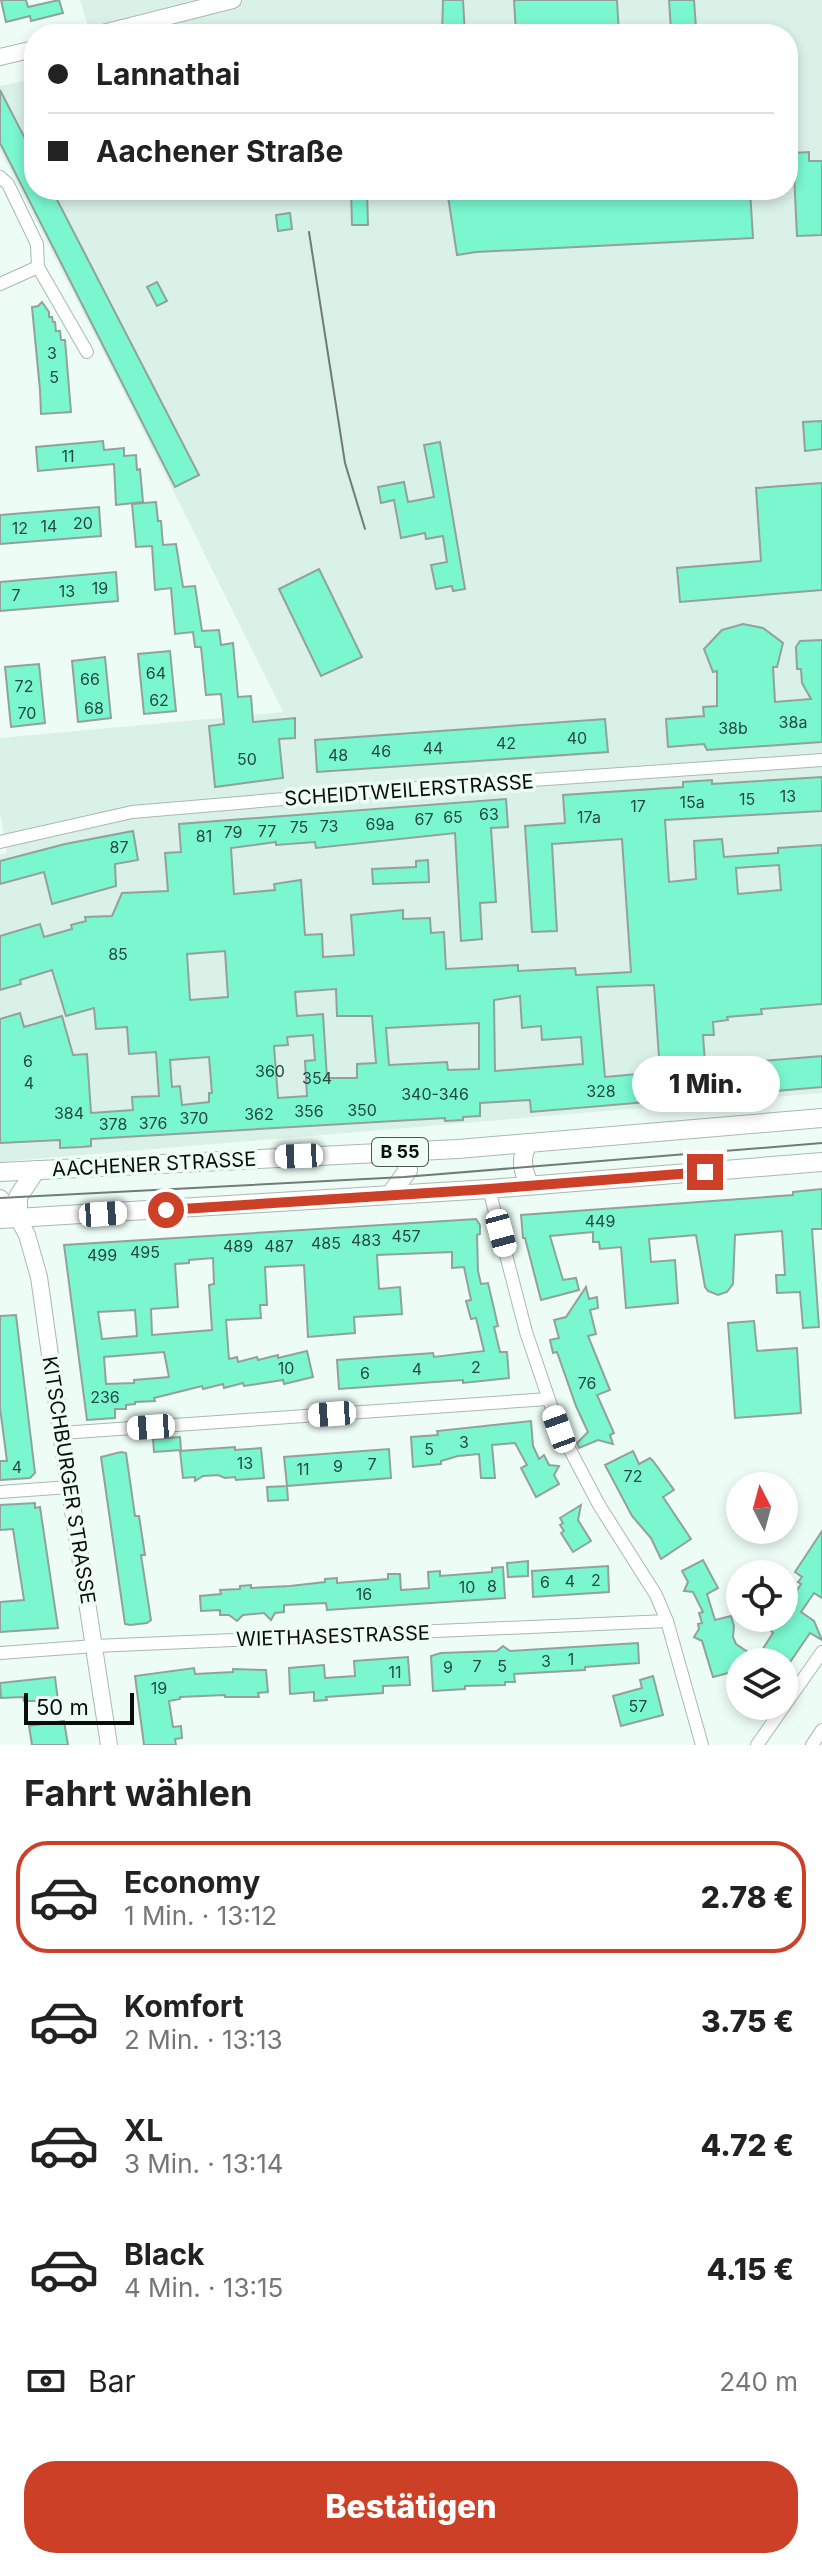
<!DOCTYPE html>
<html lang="de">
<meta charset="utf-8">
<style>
body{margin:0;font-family:Inter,sans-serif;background:#f2f2f2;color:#222;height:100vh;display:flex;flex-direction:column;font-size:30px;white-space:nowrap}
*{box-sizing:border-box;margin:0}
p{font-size:26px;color:#767676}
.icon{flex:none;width:44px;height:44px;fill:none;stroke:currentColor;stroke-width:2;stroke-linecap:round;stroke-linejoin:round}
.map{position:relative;height:1745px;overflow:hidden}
.sheet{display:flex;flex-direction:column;background:#fff;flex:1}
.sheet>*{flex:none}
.top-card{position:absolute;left:24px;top:24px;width:774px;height:176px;border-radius:32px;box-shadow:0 4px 12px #0003;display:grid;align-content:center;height:176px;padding:0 24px;background:#fff}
.needle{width:52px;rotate:354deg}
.controls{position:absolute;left:726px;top:1472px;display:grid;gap:16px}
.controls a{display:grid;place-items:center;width:72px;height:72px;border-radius:50%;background:#fff;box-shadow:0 4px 12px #0003;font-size:40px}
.scale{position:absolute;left:24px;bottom:20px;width:110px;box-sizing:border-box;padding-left:8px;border:4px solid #090e0c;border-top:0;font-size:22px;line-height:28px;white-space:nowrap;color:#090e0c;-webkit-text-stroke:6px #edfdf6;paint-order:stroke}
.end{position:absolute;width:36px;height:36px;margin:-18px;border:10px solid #cc4028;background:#fff;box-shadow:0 0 0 4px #fff}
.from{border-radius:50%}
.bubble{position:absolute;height:56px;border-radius:28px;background:#fff;box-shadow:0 4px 12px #0003;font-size:26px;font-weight:800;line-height:56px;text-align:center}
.car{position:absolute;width:24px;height:48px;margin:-24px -12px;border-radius:10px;box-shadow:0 0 6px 2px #0007;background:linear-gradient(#fff 24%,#345 0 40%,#fff 0 76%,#345 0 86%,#fff 0)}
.top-card b{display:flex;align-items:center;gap:28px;height:76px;font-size:30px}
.top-card b+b{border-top:2px solid #e0e0e0}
.top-card i{width:20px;height:20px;background:#222}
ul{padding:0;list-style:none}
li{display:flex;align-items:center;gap:24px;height:112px;margin:0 16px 12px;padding:0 8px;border:4px solid transparent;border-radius:32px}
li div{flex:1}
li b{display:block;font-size:30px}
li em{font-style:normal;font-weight:800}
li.selected{border-color:#cc4028}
li>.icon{width:72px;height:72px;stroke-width:1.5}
h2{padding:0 24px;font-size:36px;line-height:96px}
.pay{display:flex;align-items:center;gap:20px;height:88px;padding:0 24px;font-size:30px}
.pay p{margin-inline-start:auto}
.action{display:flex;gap:16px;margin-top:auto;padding:16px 24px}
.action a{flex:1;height:92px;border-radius:32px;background:#cc4028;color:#fff;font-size:32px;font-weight:800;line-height:92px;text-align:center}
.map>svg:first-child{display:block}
</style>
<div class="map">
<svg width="822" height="1745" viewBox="0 0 822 1745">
<rect width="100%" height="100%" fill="#edfdf6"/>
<polygon fill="#daf1e8" points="80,0 822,0 822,1093 0,1162 0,855 7,852 0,813 0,738 283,712 137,418 0,150 0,86 34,79 34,190 788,190 788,34 90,34"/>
<g fill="#7af7cf" stroke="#93a19c" stroke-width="2" fill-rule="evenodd">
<polygon points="1,0 26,0 28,7 59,0 63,13 31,21 30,16 6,22"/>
<polygon points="443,0 463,0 465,34 442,34"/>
<polygon points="514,0 617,0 619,34 516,34"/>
<polygon points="669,0 694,0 696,28 671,30"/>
<polygon points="0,90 34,156 34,190 52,190 199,475 175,487 0,143"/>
<polygon points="809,152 809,161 822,161 822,235 797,236 793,153"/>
<polygon points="351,190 367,190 368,225 352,225"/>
<polygon points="447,190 750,190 753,238 476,252 457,255"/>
<polygon points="290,213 292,229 278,231 276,215"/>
<polygon points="157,282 167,301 157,306 147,287"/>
<polygon points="42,302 49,312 49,317 52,317 53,322 55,322 56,331 60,331 61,340 65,340 71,412 41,414 40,390 32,307 38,306"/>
<polygon points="822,421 822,449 805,451 803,422"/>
<polygon points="103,441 104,450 124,448 124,456 136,455 137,470 140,469 143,502 116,505 114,464 38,471 36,447"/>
<polygon points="440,442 465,589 453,591 452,586 436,589 431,565 447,562 443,536 426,539 425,533 401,538 394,500 381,503 378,487 404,482 408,502 434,497 424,445"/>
<polygon points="822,483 822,590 680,602 677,568 761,561 756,488"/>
<polygon points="156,502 158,521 161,521 163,545 176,544 183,587 195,586 202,631 219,630 221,645 233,643 238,697 251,696 253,722 295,718 295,738 279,739 283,778 215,787 209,726 224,724 221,694 206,695 201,647 195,647 193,632 175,634 171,588 155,590 152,546 136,547 132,504"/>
<polygon points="99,507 101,536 0,544 0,515"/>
<polygon points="319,569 362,657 321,676 279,589"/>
<polygon points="116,572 118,601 0,611 0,582"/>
<polygon points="743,624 763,628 783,643 777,667 773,667 775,702 811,699 802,683 801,669 797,669 796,647 800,641 822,640 822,742 707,750 704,744 668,747 666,719 704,716 703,707 717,706 717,671 713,672 704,649 722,630"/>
<polygon points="170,651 176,711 144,714 138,654"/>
<polygon points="105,657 111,718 78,722 72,661"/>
<polygon points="39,664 45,723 11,727 5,667"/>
<polygon points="605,719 608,752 317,772 315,740"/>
<path d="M822 777V811L665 820 669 882 696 879 694 841 722 839 724 857 778 853V848L822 845V1004L761 1009 762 1014 727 1017 728 1020 713 1022 714 1035H703L705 1062 749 1058 750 1062 822 1056V1087L531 1112 530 1100 480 1103V1116L463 1117V1120L445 1121V1118L91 1139V1146L82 1147 60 1148V1140L0 1143V1019L20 1013 24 1027 62 1016 73 1055 87 1054 91 1113 133 1110 132 1097 159 1096 156 1052 129 1054 127 1027 96 1029 94 1008 66 1016 52 970 20 980 21 984 0 990V936L40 924 44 937 72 929 71 925 86 921 85 917 112 916 122 893 168 891 165 853 181 852 179 824 506 799 508 827 491 828 496 902 480 903 482 939 461 941 455 833 316 848 315 842 276 845V842L231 848 234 894 275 890 274 884 301 880 305 935 322 934 323 957 354 955 351 915 403 910V919L430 918 431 933 444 932 446 969 518 965V971L575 968 576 975 615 973 631 972 622 839 552 844 557 931 532 932 525 826 565 823 563 795 683 787V782L712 780V784ZM779 865 781 890 738 894 736 868ZM225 951 228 997 190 1000 187 954ZM654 985 660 1072 605 1077 597 987ZM336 989 337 1016H372L376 1063 357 1064V1078H327L323 1014 297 1016 295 992ZM520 996 522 1028 541 1026 542 1040 581 1037 583 1064 495 1071 494 1000ZM479 1023V1069L448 1070 447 1062 389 1065 386 1028ZM313 1035 315 1060 305 1061 307 1096 278 1098 274 1046 288 1045 287 1037ZM209 1057 212 1093H209V1102L182 1105 180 1086 172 1087 170 1060Z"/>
<polygon points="133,831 138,860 115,864 116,886 52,904 44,872 0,884 0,861 65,844"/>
<polygon points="428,860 429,882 373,884 372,869 416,867 416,861"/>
<polygon points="822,1189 822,1229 812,1229 819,1327 803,1328 800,1292 777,1293 776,1275 785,1275 782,1231 735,1235 733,1284 727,1292 718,1295 708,1291 705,1287 696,1235 649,1239 651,1262 675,1260 678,1303 626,1308 621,1247 600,1249 599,1242 593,1242 593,1232 550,1236 563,1280 576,1278 579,1290 541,1300 525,1238 523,1238 521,1215 793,1195 793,1192"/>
<path d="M476 1219 480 1225V1234L477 1235 478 1271 481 1284 488 1283 498 1326 494 1327 500 1352H507L509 1378 463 1383V1380L339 1389 337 1360 433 1353 434 1357 484 1351 476 1318 471 1319 466 1301 471 1300 464 1267 452 1268V1252L377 1255 379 1289 400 1287 402 1314 354 1317 355 1333 308 1337 304 1265 265 1267 267 1305H260L261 1318 226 1320 229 1359 237 1357 238 1362 257 1357 258 1360 278 1355V1358L307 1351 313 1377 284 1384 283 1380 244 1386 243 1383 224 1388 223 1384 203 1389 202 1386 154 1398 155 1401 135 1402V1404L126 1405V1409H115V1418L87 1420 64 1245ZM213 1258 214 1284 209 1285 212 1330 152 1335 151 1309 178 1307 175 1264 189 1263V1260ZM135 1310 137 1336 102 1339 98 1312ZM164 1352 169 1377 134 1380V1383L106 1384 104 1357Z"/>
<polygon points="586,1287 589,1299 597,1297 598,1308 590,1310 596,1334 588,1336 610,1390 597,1395 614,1433 610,1435 613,1444 598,1440 579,1448 577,1443 588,1432 576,1406 557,1352 553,1353 550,1340 559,1338 554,1320 566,1317"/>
<polygon points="16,1315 35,1473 30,1478 0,1480 0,1461 7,1461 0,1408 0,1316"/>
<polygon points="754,1321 757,1351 797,1348 801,1413 735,1418 728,1323"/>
<polygon points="531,1421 533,1446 539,1459 544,1455 549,1465 559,1466 554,1475 559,1484 536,1497 521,1468 527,1465 515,1443 492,1445 495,1478 481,1478 479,1454 458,1456 441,1461 441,1464 413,1467 411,1437 438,1435 437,1431"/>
<polygon points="180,1437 181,1450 154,1452 153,1439"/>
<polygon points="235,1447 235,1450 261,1448 264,1478 236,1480 235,1477 225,1478 218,1475 203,1476 195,1481 195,1477 183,1478 180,1451"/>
<polygon points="389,1449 391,1478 287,1486 288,1500 268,1501 267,1487 287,1486 284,1457"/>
<polygon points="633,1451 639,1464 650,1458 653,1461 674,1490 663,1497 691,1539 661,1559 651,1538 632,1516 605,1465"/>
<polygon points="121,1452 126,1453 135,1516 139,1516 145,1555 141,1555 151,1620 147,1623 130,1625 125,1624 101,1457"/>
<polygon points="35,1503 35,1508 40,1507 58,1628 0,1632 0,1602 24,1600 13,1529 0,1530 0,1505"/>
<polygon points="581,1505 578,1520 591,1541 573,1552 561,1533 564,1531 560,1525 563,1523 560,1518"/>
<polygon points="822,1531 822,1598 814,1593 801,1612 814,1621 822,1640 810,1633 788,1665 784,1662 740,1662 740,1670 713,1677 702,1641 694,1637 699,1629 698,1624 702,1623 699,1613 703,1612 693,1592 684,1591 688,1582 682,1571 703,1560 718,1588 707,1594 715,1620 731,1616 734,1626 733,1637 736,1644 757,1658 773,1633 771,1631 780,1618 784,1618 784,1610 801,1584 798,1582 802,1577 795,1572"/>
<polygon points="528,1561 528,1576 508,1577 507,1563"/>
<polygon points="608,1566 609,1592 533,1597 532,1571"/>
<polygon points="503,1567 505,1598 327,1610 326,1603 284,1605 284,1612 275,1613 271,1620 264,1613 243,1615 237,1621 229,1615 220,1615 220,1610 201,1611 200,1596 221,1594 220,1590 240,1589 240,1586 251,1585 251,1588 290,1586 325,1582 325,1579 337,1578 337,1583 388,1579 388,1574 400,1574 401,1590 416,1589 429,1588 428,1572 440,1571 440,1576 492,1572 492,1568"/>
<polygon points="638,1643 639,1663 585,1667 585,1670 514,1674 515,1682 505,1682 505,1685 465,1686 465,1689 433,1691 431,1656 441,1653 497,1651 503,1646 510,1651"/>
<polygon points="408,1657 410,1685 383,1686 383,1693 326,1697 327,1700 314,1701 314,1692 290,1694 289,1668 324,1665 325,1678 355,1676 354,1661"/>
<polygon points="194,1668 195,1674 233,1672 233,1669 266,1670 268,1692 258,1693 259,1697 225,1697 225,1695 180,1697 180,1699 169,1701 173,1727 181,1726 182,1738 175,1739 176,1745 144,1745 135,1676"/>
<polygon points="653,1676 663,1715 621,1726 613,1696 642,1688 640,1680"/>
<polygon points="55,1677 58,1701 24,1701 23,1697 1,1698 0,1683"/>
<polygon points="64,1721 68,1745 32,1745 29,1726"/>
</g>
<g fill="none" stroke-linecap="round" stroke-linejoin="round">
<defs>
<g id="street">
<polyline points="0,177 8,184 37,244 38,267 87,352"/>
<polyline points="0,284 38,267"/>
<polyline points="0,842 132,812 390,790 822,760"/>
<polyline points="489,1189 526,1332 559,1429 599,1505 656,1595 667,1621 702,1745"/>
<polyline points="61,1433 548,1399"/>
<polyline points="0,1492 69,1487"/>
<polyline points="0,1653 95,1646 667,1621"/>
<polyline points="757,1745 822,1652"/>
<polyline points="812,1745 822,1730"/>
</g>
<g id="secondary">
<polyline points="99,34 233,0"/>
<polyline points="0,57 34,49"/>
<polyline points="0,1198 18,1218 27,1235 39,1277 61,1433 109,1745"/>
</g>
<g id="primary">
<path d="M528 1143C520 1159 522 1170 530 1185"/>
<polyline points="0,1172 458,1149 822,1118"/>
<polyline points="390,1195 408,1170 403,1152"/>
<polyline points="18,1218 18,1197 36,1170"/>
<polyline points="0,1219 489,1189 822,1162"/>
</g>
</defs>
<use href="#street" stroke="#a9b8b2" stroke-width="14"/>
<use href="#secondary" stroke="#a9b8b2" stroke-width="18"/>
<use href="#primary" stroke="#a9b8b2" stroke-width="20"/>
<use href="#street" stroke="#fff" stroke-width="12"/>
<use href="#secondary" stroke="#fff" stroke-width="16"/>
<use href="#primary" stroke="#fff" stroke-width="18"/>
<g stroke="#717b77" stroke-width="2">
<polyline points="309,232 345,463 365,529"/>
<polyline points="0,1198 404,1177 822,1143"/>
</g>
</g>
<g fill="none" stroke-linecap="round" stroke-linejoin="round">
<polyline stroke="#cc4028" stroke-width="10" points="166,1210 489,1189 705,1172"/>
</g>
<g text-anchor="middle" stroke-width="7" stroke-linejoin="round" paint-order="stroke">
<g font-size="16" fill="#25483d">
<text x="52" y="359">3</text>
<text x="54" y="383">5</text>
<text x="68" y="462">11</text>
<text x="83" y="529">20</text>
<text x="49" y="532">14</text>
<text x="20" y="534">12</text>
<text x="100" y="594">19</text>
<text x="67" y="597">13</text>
<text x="16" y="601">7</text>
<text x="156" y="679">64</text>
<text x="90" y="685">66</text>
<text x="24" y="692">72</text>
<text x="159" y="706">62</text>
<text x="94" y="714">68</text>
<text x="27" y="719">70</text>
<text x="793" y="728">38a</text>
<text x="733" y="734">38b</text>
<text x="577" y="744">40</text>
<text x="506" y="749">42</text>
<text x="433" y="754">44</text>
<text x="381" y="757">46</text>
<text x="338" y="761">48</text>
<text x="247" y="765">50</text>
<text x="788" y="802">13</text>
<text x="747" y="805">15</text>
<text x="692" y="808">15a</text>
<text x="638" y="812">17</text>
<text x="489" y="820">63</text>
<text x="453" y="823">65</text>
<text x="589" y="823">17a</text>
<text x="424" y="825">67</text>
<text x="380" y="830">69a</text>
<text x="329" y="832">73</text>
<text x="299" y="833">75</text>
<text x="267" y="837">77</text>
<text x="233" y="838">79</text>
<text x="204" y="842">81</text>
<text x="119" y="853">87</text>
<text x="118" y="960">85</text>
<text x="28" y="1067">6</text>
<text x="270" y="1077">360</text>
<text x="317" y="1084">354</text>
<text x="29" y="1089">4</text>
<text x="601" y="1097">328</text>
<text x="435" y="1100">340-346</text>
<text x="362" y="1116">350</text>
<text x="309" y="1117">356</text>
<text x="69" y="1119">384</text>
<text x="259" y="1120">362</text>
<text x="194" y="1124">370</text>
<text x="153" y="1129">376</text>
<text x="113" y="1130">378</text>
<text x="600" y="1227">449</text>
<text x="406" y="1242">457</text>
<text x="366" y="1246">483</text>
<text x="326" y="1249">485</text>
<text x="238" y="1252">489</text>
<text x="279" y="1252">487</text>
<text x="145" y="1258">495</text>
<text x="102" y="1261">499</text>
<text x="476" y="1373">2</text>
<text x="286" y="1374">10</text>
<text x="417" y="1375">4</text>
<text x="365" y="1379">6</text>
<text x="587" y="1389">76</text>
<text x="105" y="1403">236</text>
<text x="464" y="1448">3</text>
<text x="429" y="1455">5</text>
<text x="245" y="1469">13</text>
<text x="372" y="1470">7</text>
<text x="338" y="1472">9</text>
<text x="17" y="1473">4</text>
<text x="303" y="1475">11</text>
<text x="633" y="1482">72</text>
<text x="596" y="1586">2</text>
<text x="570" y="1587">4</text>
<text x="545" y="1588">6</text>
<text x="492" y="1592">8</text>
<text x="467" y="1593">10</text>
<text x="364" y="1600">16</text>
<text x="571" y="1665">1</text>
<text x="546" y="1667">3</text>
<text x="477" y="1672">7</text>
<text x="502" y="1672">5</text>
<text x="448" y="1673">9</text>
<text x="395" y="1678">11</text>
<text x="159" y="1694">19</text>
<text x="638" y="1712">57</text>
</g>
<rect fill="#edfdf6" stroke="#4d5652" stroke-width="2" x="372" y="1138" width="56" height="28" rx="6"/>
<g font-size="18" font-weight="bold" fill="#090e0c">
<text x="400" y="1158">B 55</text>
</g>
<g font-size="20" fill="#090e0c" stroke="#edfdf6">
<text transform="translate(409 790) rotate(-4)" y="7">SCHEIDTWEILERSTRASSE</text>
<text transform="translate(154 1164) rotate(-3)" y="7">AACHENER STRASSE</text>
<text transform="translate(69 1480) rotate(81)" y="7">KITSCHBURGER STRASSE</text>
<text transform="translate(333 1636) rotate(-2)" y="7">WIETHASESTRASSE</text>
</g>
</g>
</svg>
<div class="controls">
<a><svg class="needle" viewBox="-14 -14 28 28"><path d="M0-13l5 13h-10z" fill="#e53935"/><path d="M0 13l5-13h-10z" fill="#767676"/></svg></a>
<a><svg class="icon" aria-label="locate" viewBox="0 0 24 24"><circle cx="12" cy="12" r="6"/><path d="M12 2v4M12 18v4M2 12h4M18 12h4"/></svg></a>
<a><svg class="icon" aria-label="layers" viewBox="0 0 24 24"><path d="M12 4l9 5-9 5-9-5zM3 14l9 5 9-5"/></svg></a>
</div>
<div class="scale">50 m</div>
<i class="end from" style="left:166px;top:1210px"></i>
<i class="end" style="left:705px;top:1172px"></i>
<div class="bubble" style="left:632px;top:1056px;width:148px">1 Min.</div>
<i class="car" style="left:299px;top:1156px;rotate:268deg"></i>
<i class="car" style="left:103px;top:1214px;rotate:86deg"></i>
<i class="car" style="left:501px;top:1233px;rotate:165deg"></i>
<i class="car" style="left:332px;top:1414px;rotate:266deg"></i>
<i class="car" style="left:151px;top:1427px;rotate:266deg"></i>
<i class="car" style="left:559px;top:1429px;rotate:340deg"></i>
<div class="top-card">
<b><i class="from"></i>Lannathai</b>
<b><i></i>Aachener Straße</b>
</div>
</div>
<section class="sheet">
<h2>Fahrt wählen</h2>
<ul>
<li class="selected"><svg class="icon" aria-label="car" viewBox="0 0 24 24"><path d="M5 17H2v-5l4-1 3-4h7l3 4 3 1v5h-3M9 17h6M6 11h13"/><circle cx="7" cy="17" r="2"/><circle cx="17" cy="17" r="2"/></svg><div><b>Economy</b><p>1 Min. · 13:12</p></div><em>2.78 €</em></li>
<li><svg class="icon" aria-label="car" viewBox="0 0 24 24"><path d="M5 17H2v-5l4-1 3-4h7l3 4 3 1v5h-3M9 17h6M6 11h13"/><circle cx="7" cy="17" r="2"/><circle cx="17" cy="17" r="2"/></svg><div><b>Komfort</b><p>2 Min. · 13:13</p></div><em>3.75 €</em></li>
<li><svg class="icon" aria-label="car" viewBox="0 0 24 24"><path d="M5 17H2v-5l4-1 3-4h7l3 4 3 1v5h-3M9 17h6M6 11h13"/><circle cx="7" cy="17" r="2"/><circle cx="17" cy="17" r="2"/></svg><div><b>XL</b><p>3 Min. · 13:14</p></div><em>4.72 €</em></li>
<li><svg class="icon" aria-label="car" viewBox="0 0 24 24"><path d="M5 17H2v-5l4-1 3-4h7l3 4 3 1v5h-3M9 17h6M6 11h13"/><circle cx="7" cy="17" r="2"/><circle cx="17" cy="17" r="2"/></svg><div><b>Black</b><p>4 Min. · 13:15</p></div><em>4.15 €</em></li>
</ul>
<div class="pay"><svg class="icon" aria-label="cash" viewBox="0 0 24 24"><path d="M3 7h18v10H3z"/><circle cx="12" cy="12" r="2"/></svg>Bar<p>240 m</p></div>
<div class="action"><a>Bestätigen</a></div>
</section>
